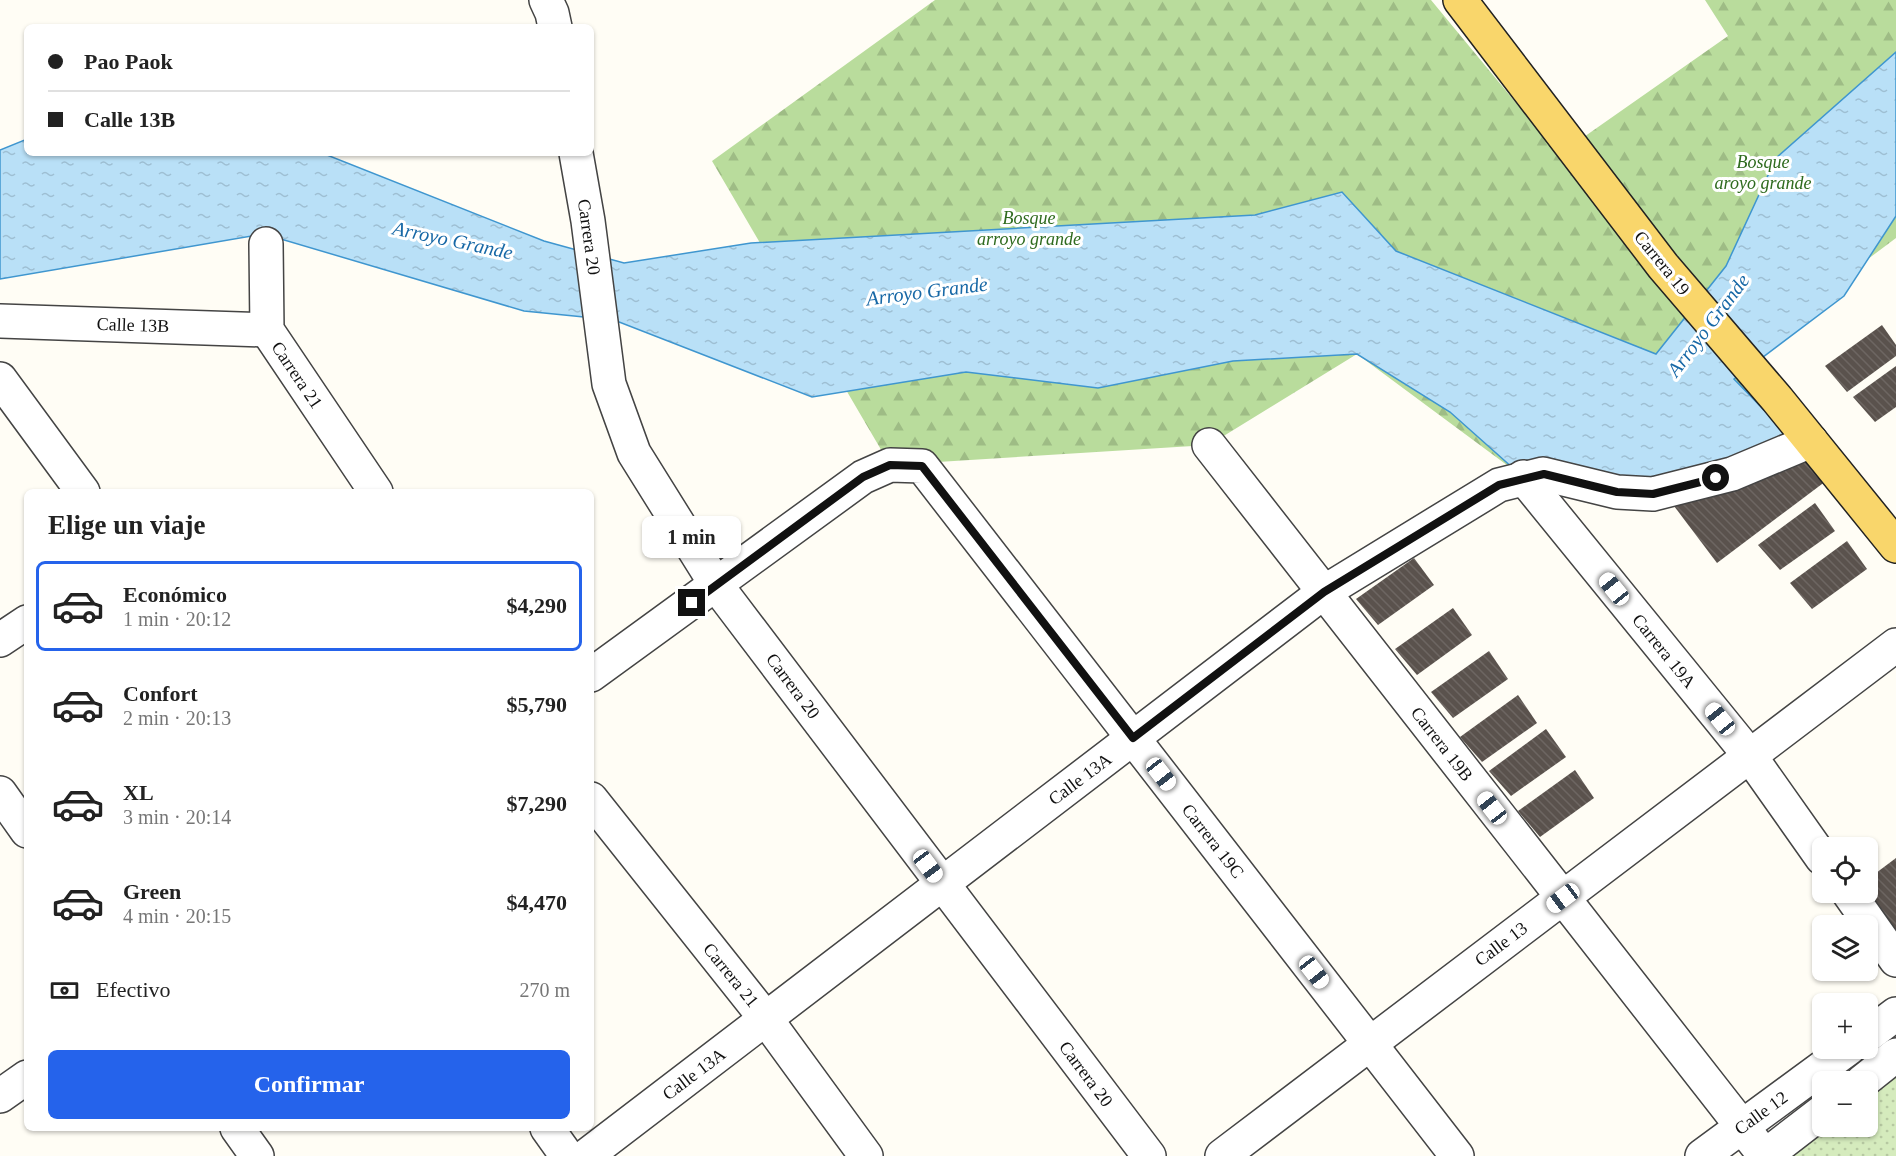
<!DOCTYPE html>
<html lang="es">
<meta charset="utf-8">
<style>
body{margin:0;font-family:"Times New Roman",serif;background:#f2f2f2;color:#222;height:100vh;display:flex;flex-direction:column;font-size:22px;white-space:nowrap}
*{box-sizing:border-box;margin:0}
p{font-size:20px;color:#767676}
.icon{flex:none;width:33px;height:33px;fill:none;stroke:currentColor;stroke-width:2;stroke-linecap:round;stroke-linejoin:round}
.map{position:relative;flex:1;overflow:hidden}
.sheet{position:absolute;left:24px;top:489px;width:570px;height:642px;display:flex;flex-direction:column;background:#fff;border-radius:9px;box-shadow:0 2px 4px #0004}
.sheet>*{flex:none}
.guide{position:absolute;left:24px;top:24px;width:570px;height:132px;border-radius:9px;box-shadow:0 2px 4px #0004;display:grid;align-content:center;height:132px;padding:0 24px;background:#fff}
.buttons{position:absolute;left:1812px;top:837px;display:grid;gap:12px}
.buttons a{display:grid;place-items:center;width:66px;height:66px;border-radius:9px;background:#fff;box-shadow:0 2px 4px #0004;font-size:30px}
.end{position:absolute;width:27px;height:27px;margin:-14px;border:8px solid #111;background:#fff;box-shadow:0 0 0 3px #fff}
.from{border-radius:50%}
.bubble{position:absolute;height:42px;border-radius:9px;background:#fff;box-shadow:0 2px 4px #0004;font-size:20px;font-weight:800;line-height:42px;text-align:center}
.car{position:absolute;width:18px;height:36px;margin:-18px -9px;border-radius:8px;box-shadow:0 0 4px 2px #0007;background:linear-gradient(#fff 24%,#345 0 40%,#fff 0 76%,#345 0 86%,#fff 0)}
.guide b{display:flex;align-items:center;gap:21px;height:57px;font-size:22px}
.guide b+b{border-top:2px solid #e0e0e0}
.guide i{width:15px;height:15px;background:#222}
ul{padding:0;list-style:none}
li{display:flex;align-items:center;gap:18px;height:90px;margin:0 12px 9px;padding:0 12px;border:3px solid transparent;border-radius:9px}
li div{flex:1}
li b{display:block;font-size:22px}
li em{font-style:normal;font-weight:800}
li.current{border-color:#2563eb}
li>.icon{width:54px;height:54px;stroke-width:1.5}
h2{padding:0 24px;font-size:27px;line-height:72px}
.pay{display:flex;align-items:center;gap:15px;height:66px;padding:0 24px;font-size:22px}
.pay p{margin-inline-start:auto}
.button{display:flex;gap:12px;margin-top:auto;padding:12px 24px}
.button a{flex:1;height:69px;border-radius:9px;background:#2563eb;color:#fff;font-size:24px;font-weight:800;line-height:69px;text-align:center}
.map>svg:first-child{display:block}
</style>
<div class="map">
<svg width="1896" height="1156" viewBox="0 0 1896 1156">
<defs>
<pattern id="forest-firs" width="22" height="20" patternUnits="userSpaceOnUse" patternTransform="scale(1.5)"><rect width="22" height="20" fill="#b9dc9c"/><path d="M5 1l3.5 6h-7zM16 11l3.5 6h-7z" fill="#9ebc85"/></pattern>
<pattern id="park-dots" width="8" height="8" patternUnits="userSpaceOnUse" patternTransform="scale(1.5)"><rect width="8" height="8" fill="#d5ebbd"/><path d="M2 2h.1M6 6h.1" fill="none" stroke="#b6c8a1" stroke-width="1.8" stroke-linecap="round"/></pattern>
<pattern id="water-ripples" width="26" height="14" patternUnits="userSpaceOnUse" patternTransform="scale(1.5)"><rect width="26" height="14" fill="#b9e0f7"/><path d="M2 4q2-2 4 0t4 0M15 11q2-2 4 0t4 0" fill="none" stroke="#9ebfd3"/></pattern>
<pattern id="building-back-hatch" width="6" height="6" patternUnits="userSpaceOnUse" patternTransform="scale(1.5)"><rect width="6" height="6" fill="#5a524d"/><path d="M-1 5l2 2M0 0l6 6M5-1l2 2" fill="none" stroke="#6d6662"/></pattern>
</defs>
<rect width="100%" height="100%" fill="#fffdf5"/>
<g fill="url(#forest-firs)">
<polygon points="935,0 1431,0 1791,436 1523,477 1357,354 1209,445 890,465 712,161"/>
<polygon points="1705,0 1896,0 1896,238 1740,355 1571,146 1728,36"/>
</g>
<polygon fill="url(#park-dots)" points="1896,1077 1896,1156 1790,1156 1830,1127 1868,1126 1868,1098"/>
<polygon fill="url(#water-ripples)" stroke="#3f96cf" stroke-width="1.5" points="1896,52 1896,216 1844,296 1734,379 1799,446 1684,485 1523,477 1450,412 1357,354 1233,361 1098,388 966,372 812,397 614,320 524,311 264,234 0,279 0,150 27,139 27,153 322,153 544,241 624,263 751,243 1255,215 1342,192 1396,251 1656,354 1726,266 1776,158"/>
<g fill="url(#building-back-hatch)">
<polygon points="1882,325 1896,345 1896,356 1847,392 1825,366"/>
<polygon points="1896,366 1896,407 1875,422 1853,397"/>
<polygon points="1805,454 1826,481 1717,563 1671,502"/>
<polygon points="1815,503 1835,531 1780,570 1758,545"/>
<polygon points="1847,541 1867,569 1812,609 1790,583"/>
<polygon points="1414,558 1434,585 1378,625 1356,599"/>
<polygon points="1453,608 1472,635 1417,675 1395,649"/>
<polygon points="1489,651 1508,679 1453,718 1431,692"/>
<polygon points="1518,695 1537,723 1482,762 1460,737"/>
<polygon points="1546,729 1566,757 1511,796 1489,771"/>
<polygon points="1575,770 1594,798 1540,837 1518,811"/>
<polygon points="1896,858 1896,944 1868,892 1868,879"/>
</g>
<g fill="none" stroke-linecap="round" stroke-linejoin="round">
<defs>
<g id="minor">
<polyline points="546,0 552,13 555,27"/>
<polyline points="576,153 588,221 609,384 634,453 717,586 1149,1156"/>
<polyline points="266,244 267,330 376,492"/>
<polyline points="0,321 267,330"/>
<polyline points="0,379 83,492"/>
<polyline points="1209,445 1765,1156"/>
<polyline points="1523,477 1750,756 1822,858"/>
<polyline points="0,640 27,622"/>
<polyline points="591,675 863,477 890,465 922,466 1457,1156"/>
<polyline points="0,793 27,831"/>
<polyline points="591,799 766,1019 866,1156"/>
<polyline points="1848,892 1896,960"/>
<polyline points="1868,1035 1896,1014"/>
<polyline points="1862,1082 1896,1055"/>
<polyline points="0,1096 27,1077"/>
<polyline points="237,1128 257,1156"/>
<polyline points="547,1128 567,1156"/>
<polyline points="586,1156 1324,592 1499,485 1543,474 1617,492 1653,494 1732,474 1811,441"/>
<polyline points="1222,1156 1896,645"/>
<polyline points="1702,1156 1849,1048"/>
<polyline points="1765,1156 1822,1112"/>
</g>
<polyline id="major" points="1460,0 1663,266 1777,399 1896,546"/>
</defs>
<use href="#minor" stroke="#444" stroke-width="36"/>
<use href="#major" stroke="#222" stroke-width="36"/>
<use href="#minor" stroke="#fff" stroke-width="33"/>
<use href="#major" stroke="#f9d66b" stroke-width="33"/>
</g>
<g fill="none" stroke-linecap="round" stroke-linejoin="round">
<polyline stroke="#111" stroke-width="8" points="692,603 863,477 890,465 922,466 1133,738 1324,592 1499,485 1544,474 1617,492 1653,494 1716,478"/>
</g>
<g text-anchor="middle" stroke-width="6" stroke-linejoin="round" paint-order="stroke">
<g font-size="18" font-style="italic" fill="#2f6b1f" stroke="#fff">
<text x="1763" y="168">Bosque<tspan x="1763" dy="21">aroyo grande</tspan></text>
<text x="1029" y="224">Bosque<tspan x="1029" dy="21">arroyo grande</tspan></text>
</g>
<g font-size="18" fill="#111" stroke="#fff">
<text transform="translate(589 237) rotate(82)" y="6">Carrera 20</text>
<text transform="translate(1662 263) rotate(51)" y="6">Carrera 19</text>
<text transform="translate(133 325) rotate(2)" y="6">Calle 13B</text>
<text transform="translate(297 375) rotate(56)" y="6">Carrera 21</text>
<text transform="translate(1664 651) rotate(51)" y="6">Carrera 19A</text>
<text transform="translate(793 686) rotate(53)" y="6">Carrera 20</text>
<text transform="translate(1442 744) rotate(52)" y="6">Carrera 19B</text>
<text transform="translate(1080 779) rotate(-37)" y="6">Calle 13A</text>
<text transform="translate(1213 841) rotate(52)" y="6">Carrera 19C</text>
<text transform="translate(1501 944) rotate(-37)" y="6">Calle 13</text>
<text transform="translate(731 975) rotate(51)" y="6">Carrera 21</text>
<text transform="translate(694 1074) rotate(-37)" y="6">Calle 13A</text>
<text transform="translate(1086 1074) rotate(53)" y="6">Carrera 20</text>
<text transform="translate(1761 1113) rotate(-36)" y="6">Calle 12</text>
</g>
<g font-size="20" font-style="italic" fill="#1768a6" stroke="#fff">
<text transform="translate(453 240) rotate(12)" y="7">Arroyo Grande</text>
<text transform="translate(927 291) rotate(-7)" y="7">Arroyo Grande</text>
<text transform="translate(1708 325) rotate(-53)" y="7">Arroyo Grande</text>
</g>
</g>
</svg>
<div class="buttons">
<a><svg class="icon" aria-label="locate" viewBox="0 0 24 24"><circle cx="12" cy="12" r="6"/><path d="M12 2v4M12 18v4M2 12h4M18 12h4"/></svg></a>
<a><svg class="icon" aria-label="layers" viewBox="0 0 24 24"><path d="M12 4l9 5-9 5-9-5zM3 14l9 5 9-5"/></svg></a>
<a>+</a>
<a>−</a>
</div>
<i class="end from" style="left:1716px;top:478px"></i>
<i class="end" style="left:692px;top:603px"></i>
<div class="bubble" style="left:642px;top:516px;width:99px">1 min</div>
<i class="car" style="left:1614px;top:589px;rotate:321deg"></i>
<i class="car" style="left:1720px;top:719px;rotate:321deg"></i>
<i class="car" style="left:1161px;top:774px;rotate:142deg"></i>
<i class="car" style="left:1492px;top:808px;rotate:322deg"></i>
<i class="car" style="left:928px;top:866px;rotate:143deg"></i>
<i class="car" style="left:1563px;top:898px;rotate:233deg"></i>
<i class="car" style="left:1314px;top:972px;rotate:142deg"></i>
<div class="guide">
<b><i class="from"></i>Pao Paok</b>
<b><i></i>Calle 13B</b>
</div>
<section class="sheet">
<h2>Elige un viaje</h2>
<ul>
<li class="current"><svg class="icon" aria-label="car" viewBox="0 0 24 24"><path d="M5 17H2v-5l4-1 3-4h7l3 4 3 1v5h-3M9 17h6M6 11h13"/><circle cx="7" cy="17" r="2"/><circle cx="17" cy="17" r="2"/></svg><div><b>Económico</b><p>1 min · 20:12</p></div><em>$4,290</em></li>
<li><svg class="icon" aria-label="car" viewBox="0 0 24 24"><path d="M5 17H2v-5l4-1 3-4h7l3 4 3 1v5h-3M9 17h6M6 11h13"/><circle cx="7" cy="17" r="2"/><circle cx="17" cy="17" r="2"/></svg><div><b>Confort</b><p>2 min · 20:13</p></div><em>$5,790</em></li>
<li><svg class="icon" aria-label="car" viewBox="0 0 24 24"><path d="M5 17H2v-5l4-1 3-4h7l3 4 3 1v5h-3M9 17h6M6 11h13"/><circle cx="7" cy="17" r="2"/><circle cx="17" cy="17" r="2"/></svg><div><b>XL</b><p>3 min · 20:14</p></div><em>$7,290</em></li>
<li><svg class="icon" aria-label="car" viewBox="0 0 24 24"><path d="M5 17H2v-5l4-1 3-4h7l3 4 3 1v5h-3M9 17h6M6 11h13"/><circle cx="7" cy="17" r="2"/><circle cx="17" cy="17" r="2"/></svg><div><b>Green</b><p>4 min · 20:15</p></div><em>$4,470</em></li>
</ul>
<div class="pay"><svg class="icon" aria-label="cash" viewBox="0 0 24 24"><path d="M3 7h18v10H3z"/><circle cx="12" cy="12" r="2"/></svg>Efectivo<p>270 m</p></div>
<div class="button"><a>Confirmar</a></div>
</section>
</div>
